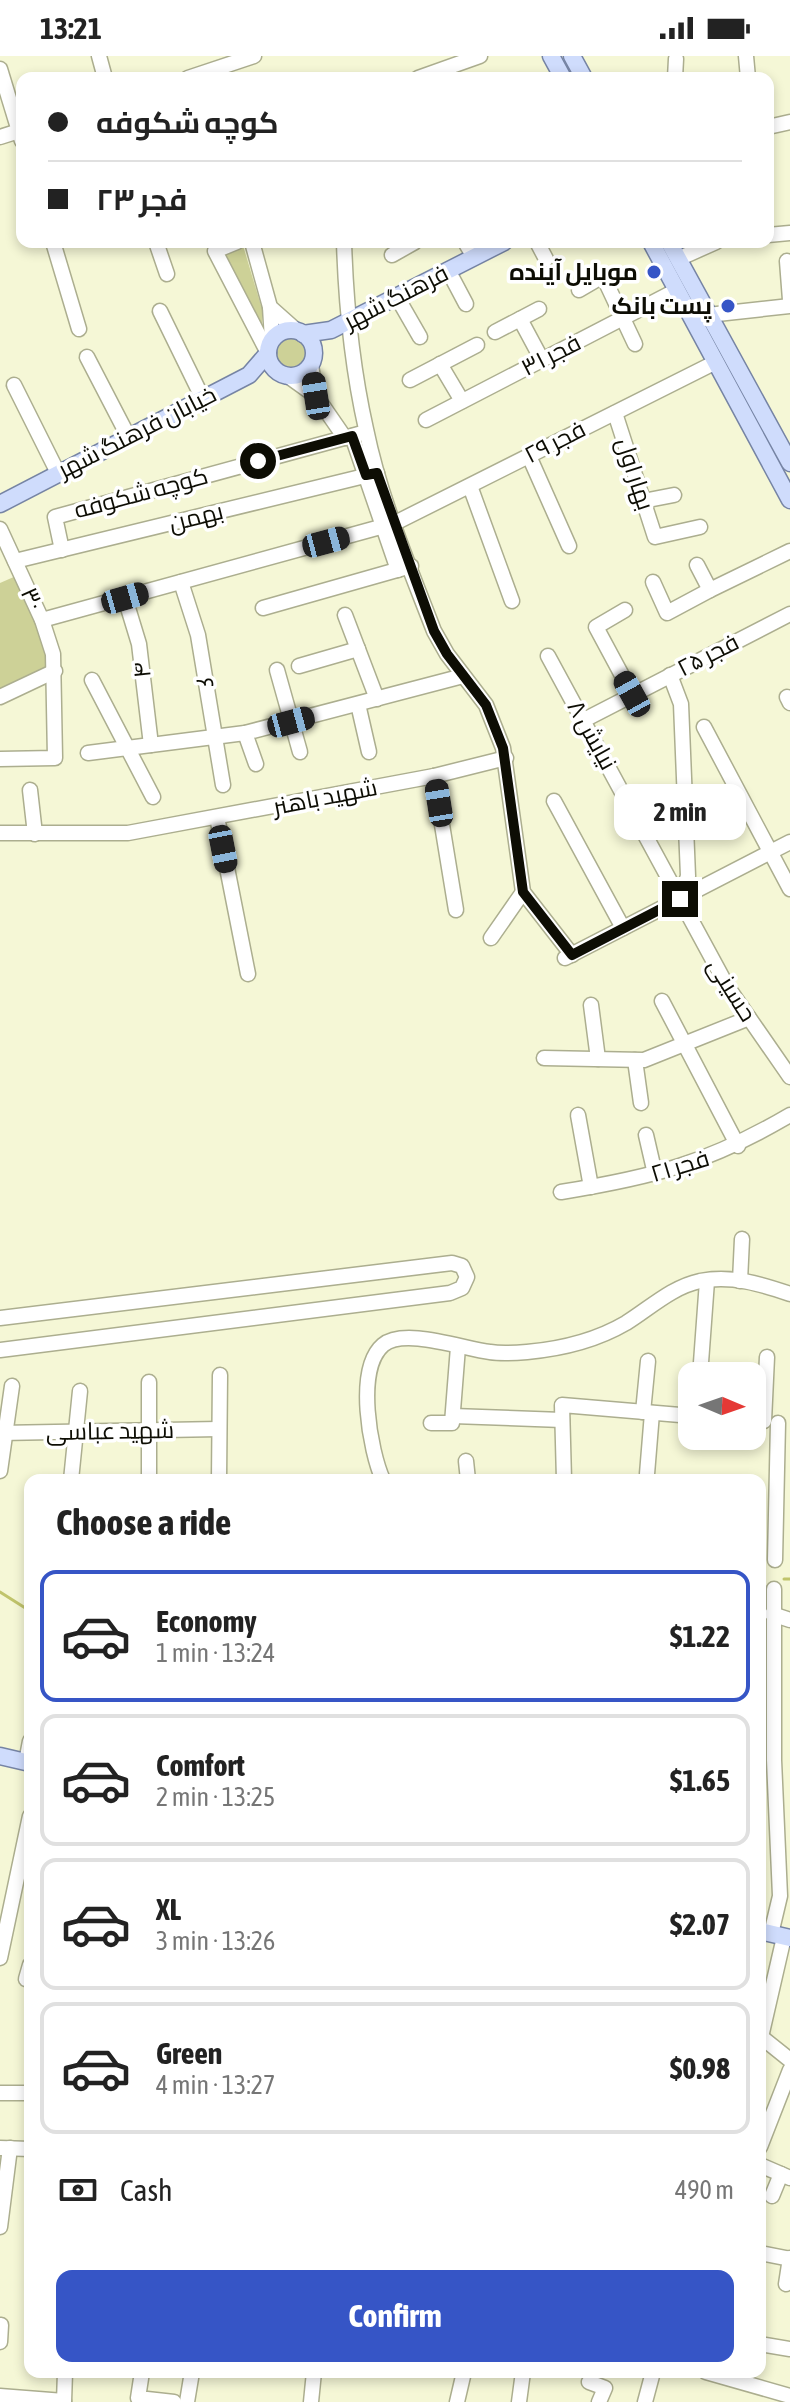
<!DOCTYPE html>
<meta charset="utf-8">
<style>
body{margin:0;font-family:"Asap Condensed",Cairo,sans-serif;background:#f6f6f6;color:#222;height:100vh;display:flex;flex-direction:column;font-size:30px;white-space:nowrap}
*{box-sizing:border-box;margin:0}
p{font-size:26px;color:#767676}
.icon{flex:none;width:44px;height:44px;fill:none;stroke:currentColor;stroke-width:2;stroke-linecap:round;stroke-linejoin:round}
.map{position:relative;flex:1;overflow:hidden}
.sheet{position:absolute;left:24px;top:1418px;width:742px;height:904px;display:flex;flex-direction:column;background:#fff;border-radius:16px;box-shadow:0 4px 12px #0003}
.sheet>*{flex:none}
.guide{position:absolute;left:16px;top:16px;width:758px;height:176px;border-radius:16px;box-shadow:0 4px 12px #0003;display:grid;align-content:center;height:176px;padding:0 32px;background:#fff}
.needle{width:52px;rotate:92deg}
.buttons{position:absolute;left:678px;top:1306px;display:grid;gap:16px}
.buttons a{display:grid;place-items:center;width:88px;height:88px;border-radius:16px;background:#fff;box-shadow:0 4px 12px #0003;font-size:40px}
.end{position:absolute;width:36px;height:36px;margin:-18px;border:10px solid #0d0d04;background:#fff;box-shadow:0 0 0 4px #fff}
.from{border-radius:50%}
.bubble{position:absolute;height:56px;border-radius:16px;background:#fff;box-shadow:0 4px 12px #0003;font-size:26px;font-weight:700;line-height:56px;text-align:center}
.car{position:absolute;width:24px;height:48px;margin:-24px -12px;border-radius:10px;box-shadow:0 0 6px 2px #0007;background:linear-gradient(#222 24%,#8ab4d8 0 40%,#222 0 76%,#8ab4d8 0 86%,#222 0)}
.guide b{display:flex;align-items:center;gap:28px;height:76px;font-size:30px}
.guide b+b{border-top:2px solid #e0e0e0}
.guide i{width:20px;height:20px;background:#222}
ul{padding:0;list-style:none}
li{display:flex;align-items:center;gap:24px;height:132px;margin:0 16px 12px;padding:0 16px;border:4px solid #e0e0e0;border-radius:16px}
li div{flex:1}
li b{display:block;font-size:30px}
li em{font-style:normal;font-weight:700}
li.on{border-color:#3655c6}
li>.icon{width:72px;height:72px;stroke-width:1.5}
h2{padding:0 32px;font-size:36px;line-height:96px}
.pay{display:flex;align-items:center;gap:20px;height:88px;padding:0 32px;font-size:30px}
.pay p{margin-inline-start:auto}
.cta{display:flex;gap:16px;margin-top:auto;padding:16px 32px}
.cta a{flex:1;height:92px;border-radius:16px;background:#3655c6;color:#fff;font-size:32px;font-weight:700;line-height:92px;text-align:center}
.status{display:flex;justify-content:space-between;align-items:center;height:56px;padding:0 40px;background:#fff;direction:ltr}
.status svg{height:22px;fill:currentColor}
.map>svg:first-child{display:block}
</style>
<div class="status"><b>13:21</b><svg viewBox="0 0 49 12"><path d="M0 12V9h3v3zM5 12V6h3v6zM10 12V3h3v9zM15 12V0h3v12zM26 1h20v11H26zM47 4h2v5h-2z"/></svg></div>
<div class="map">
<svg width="790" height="2346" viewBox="0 0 790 2346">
<rect width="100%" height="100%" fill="#f5f7d6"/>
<g fill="#cdd197">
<polygon points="242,186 262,253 262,268 256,272 216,196"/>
<circle cx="291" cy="298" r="22"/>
<polygon points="16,520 52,609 0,634 0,527"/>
</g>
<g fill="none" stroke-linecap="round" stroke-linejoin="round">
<g stroke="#c0c46b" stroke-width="3">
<polyline points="784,1523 790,1523"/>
<polyline points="0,1536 30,1555"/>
</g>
<defs>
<g id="minor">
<polyline points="99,0 105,22"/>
<polyline points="746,0 748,22"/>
<polyline points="0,13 22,85"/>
<polyline points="188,22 254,0"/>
<polyline points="418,22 480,0"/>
<polyline points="675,22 676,3"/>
<polyline points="768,71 790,66"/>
<polyline points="0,81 22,74"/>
<polyline points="768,179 790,177"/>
<polyline points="53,186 79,273"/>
<polyline points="156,186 167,218"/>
<polyline points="237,186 215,195 268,297"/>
<polyline points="252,186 270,251 297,275"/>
<path d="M344 186C346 250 352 311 366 373 380 442 409 510 434 575L447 598 486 649 503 692 523 836 572 899"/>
<polyline points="465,186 474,201"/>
<polyline points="537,186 546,203"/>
<polyline points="392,199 415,186"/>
<polyline points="678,203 716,186"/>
<polyline points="787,205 790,244"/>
<polyline points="448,214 466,248"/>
<polyline points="579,234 603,220 635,288"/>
<polyline points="397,241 420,281"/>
<polyline points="270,251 272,284"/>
<polyline points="539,253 520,263 542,304"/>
<polyline points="160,255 203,343"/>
<polyline points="708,259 790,250"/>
<polyline points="495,276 520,263"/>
<polyline points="87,301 128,380"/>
<polyline points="440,308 462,345"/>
<polyline points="311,309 316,340"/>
<polyline points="288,320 316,340 345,382"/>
<polyline points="410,324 477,289"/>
<polyline points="14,329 58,417"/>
<polyline points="615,357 655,481 700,471"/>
<polyline points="426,364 677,234"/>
<polyline points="352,380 398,514"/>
<polyline points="529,400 569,490"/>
<polyline points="470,430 512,545"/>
<polyline points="643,445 674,439"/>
<polyline points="0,473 42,564 53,598 55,702 0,703"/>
<polyline points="62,494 55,461 366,376"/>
<polyline points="15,505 377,417"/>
<polyline points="697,509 710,534 790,495"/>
<polyline points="181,526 198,579 223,729"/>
<polyline points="653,526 667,557 710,534"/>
<polyline points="125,542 139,588 151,689"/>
<polyline points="263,552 411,510"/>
<polyline points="625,554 596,571 632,638"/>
<polyline points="345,559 377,643"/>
<polyline points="42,564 395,467 716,306"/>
<polyline points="548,600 727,930 790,1021"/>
<polyline points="299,610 358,593"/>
<polyline points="277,614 300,696"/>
<polyline points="670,619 681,648 688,820 680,843"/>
<polyline points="92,624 153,741"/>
<polyline points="0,641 55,615"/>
<polyline points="787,641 790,647"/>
<polyline points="358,648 369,696"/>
<polyline points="584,664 790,558"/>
<polyline points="704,671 790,833"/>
<polyline points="245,677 256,708"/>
<polyline points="88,697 245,677 463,620"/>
<polyline points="434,720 456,854"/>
<polyline points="30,734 35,778"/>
<polyline points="554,745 623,872"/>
<polyline points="217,761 248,918"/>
<polyline points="0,777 128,777 434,720 506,702"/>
<polyline points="491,882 523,836"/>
<polyline points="565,902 790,786"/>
<polyline points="662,945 738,1090"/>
<polyline points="591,949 598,1003"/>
<polyline points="544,1002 644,1004 749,962"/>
<polyline points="635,1004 641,1047"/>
<polyline points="578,1059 591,1131"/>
<polyline points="646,1079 655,1118"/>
<path d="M561 1136C654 1121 708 1107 790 1059"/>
<polyline points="740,1225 742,1183"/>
<polyline points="0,1262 452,1207 462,1210 467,1221 462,1232 450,1237 0,1294"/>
<polyline points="700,1320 707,1225"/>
<polyline points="149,1326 149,1424"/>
<polyline points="643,1356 648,1305"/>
<polyline points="453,1360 562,1364"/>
<polyline points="764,1365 767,1301"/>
<polyline points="431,1367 452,1367 458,1291"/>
<polyline points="0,1377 219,1373"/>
<polyline points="466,1405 468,1424"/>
<polyline points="0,1415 12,1330"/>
<polyline points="647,1418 652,1357"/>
<polyline points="71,1424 80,1335"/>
<polyline points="219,1424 220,1319"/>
<path d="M383 1424C370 1395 355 1313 383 1289 404 1271 464 1293 490 1296 502 1298 515 1297 527 1296 560 1293 597 1284 626 1267 650 1252 672 1231 700 1225 732 1219 761 1228 790 1238"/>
<polyline points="564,1424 562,1349 692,1360"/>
<polyline points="775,1504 778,1367"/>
<polyline points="772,1558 790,1564"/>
<polyline points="26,1706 30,1685"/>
<polyline points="771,1878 780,1840 774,1704 774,1533"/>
<polyline points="0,1902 30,1760"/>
<polyline points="26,1923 30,1909"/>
<polyline points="760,1980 790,2004"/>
<polyline points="761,1981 784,1881"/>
<polyline points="0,2037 30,2037"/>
<polyline points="760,2091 790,2014"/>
<polyline points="0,2092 30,2093"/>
<polyline points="760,2109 790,2122"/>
<polyline points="772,2140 781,2118"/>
<polyline points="0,2171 10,2092"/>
<polyline points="760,2197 790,2203"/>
<polyline points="786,2228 790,2202"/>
<polyline points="0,2286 1,2269"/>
<polyline points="760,2288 790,2293"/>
<polyline points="142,2316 138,2342 174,2346"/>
<polyline points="706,2316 790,2340"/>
<polyline points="589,2326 605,2332 599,2346"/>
<polyline points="0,2340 64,2345"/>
<polyline points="64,2346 65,2316"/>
<polyline points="187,2346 192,2316"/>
<polyline points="311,2346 314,2316"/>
<polyline points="457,2346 464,2316"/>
<polyline points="519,2346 523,2316"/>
<polyline points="645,2346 653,2316"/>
</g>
<g id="major">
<polyline points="551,0 563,22"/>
<polyline points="572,0 584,22"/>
<polyline points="651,186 790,444"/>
<polyline points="669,186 790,407"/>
<circle cx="291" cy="297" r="23"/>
<polyline points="303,278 331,274 504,186"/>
<polyline points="0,448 249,319 268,297"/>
<polyline points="0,1700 30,1707"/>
<polyline points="760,1875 790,1882"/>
</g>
</defs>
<use href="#minor" stroke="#acae8f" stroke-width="17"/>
<use href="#major" stroke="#7684a4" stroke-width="19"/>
<use href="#minor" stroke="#fff" stroke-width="14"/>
<use href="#major" stroke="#cfdcfc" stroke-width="16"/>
</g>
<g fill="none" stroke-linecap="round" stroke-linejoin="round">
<polyline stroke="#0d0d04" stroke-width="10" points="258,405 352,380 366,419 377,417 434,575 447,598 486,649 503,692 523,836 572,899 680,843"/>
</g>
<g fill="#3655c6" stroke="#fff" stroke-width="3">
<circle cx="654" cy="216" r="8"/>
<circle cx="728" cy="250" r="8"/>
</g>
<g text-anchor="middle" stroke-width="7" stroke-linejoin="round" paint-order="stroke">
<g font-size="24" font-weight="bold" fill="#0d0d04" stroke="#fff" text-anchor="end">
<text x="638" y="224">موبایل آینده</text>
<text x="712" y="258">پست بانک</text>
</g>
<g font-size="24" fill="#0d0d04" stroke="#fff">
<text transform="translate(396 241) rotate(-27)" y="8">فرهنگ شهر</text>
<text transform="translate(551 299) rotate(-27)" y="8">فجر ۳۱</text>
<text transform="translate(137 376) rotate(-27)" y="8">خیابان فرهنگ شهر</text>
<text transform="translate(555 386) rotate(-27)" y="8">فجر ۲۹</text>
<text transform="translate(635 418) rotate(72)" y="8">بهار اول</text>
<text transform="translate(141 437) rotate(-15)" y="8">کوچه شکوفه</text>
<text transform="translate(196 461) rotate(-14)" y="8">بهمن</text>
<text transform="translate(32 543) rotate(66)" y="8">۳۰</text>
<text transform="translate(708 599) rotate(-27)" y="8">فجر ۲۵</text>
<text transform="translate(142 614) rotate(-96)" y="8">۴</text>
<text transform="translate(205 627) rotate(82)" y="8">۶</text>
<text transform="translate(592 679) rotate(61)" y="8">نیایش ۸</text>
<text transform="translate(325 741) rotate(-11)" y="8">شهید باهنر</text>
<text transform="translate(732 934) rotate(58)" y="8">حسینی</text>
<text transform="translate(680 1110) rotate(-17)" y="8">فجر ۲۱</text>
<text transform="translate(110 1375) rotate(-1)" y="8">شهید عباسی</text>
</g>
</g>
</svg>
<div class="buttons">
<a><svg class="needle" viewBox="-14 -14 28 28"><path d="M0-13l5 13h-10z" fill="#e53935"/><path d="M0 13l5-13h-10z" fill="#767676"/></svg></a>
</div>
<i class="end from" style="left:258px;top:405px"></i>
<i class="end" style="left:680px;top:843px"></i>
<div class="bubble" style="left:614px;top:728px;width:132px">2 min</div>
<i class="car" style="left:316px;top:340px;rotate:351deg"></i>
<i class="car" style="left:326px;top:486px;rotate:75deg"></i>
<i class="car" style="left:125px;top:542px;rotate:74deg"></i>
<i class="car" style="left:632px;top:638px;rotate:331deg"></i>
<i class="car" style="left:291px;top:666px;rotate:75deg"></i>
<i class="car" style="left:439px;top:747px;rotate:351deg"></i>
<i class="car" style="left:223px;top:793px;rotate:169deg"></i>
<div class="guide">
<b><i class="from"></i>کوچه شکوفه</b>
<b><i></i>فجر ۲۳</b>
</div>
<section class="sheet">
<h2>Choose a ride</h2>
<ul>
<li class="on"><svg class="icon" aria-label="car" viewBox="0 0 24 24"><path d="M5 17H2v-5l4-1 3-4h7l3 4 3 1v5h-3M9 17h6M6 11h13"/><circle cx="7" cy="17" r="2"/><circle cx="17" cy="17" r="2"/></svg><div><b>Economy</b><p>1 min · 13:24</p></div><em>$1.22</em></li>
<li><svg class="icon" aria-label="car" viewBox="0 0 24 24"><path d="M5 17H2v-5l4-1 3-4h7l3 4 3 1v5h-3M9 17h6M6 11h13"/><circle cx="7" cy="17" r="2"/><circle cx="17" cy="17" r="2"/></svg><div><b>Comfort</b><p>2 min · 13:25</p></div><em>$1.65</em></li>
<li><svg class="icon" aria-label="car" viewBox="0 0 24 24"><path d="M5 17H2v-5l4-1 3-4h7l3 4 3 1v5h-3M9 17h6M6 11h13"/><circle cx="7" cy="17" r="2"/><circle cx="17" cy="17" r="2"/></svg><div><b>XL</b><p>3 min · 13:26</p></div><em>$2.07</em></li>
<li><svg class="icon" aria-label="car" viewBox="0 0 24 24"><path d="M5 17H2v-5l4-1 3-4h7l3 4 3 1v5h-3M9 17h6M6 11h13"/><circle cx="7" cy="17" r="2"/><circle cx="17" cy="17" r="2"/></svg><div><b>Green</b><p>4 min · 13:27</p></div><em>$0.98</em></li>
</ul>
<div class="pay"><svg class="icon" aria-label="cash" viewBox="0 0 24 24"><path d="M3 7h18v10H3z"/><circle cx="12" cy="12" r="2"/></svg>Cash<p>490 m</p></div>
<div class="cta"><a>Confirm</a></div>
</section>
</div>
